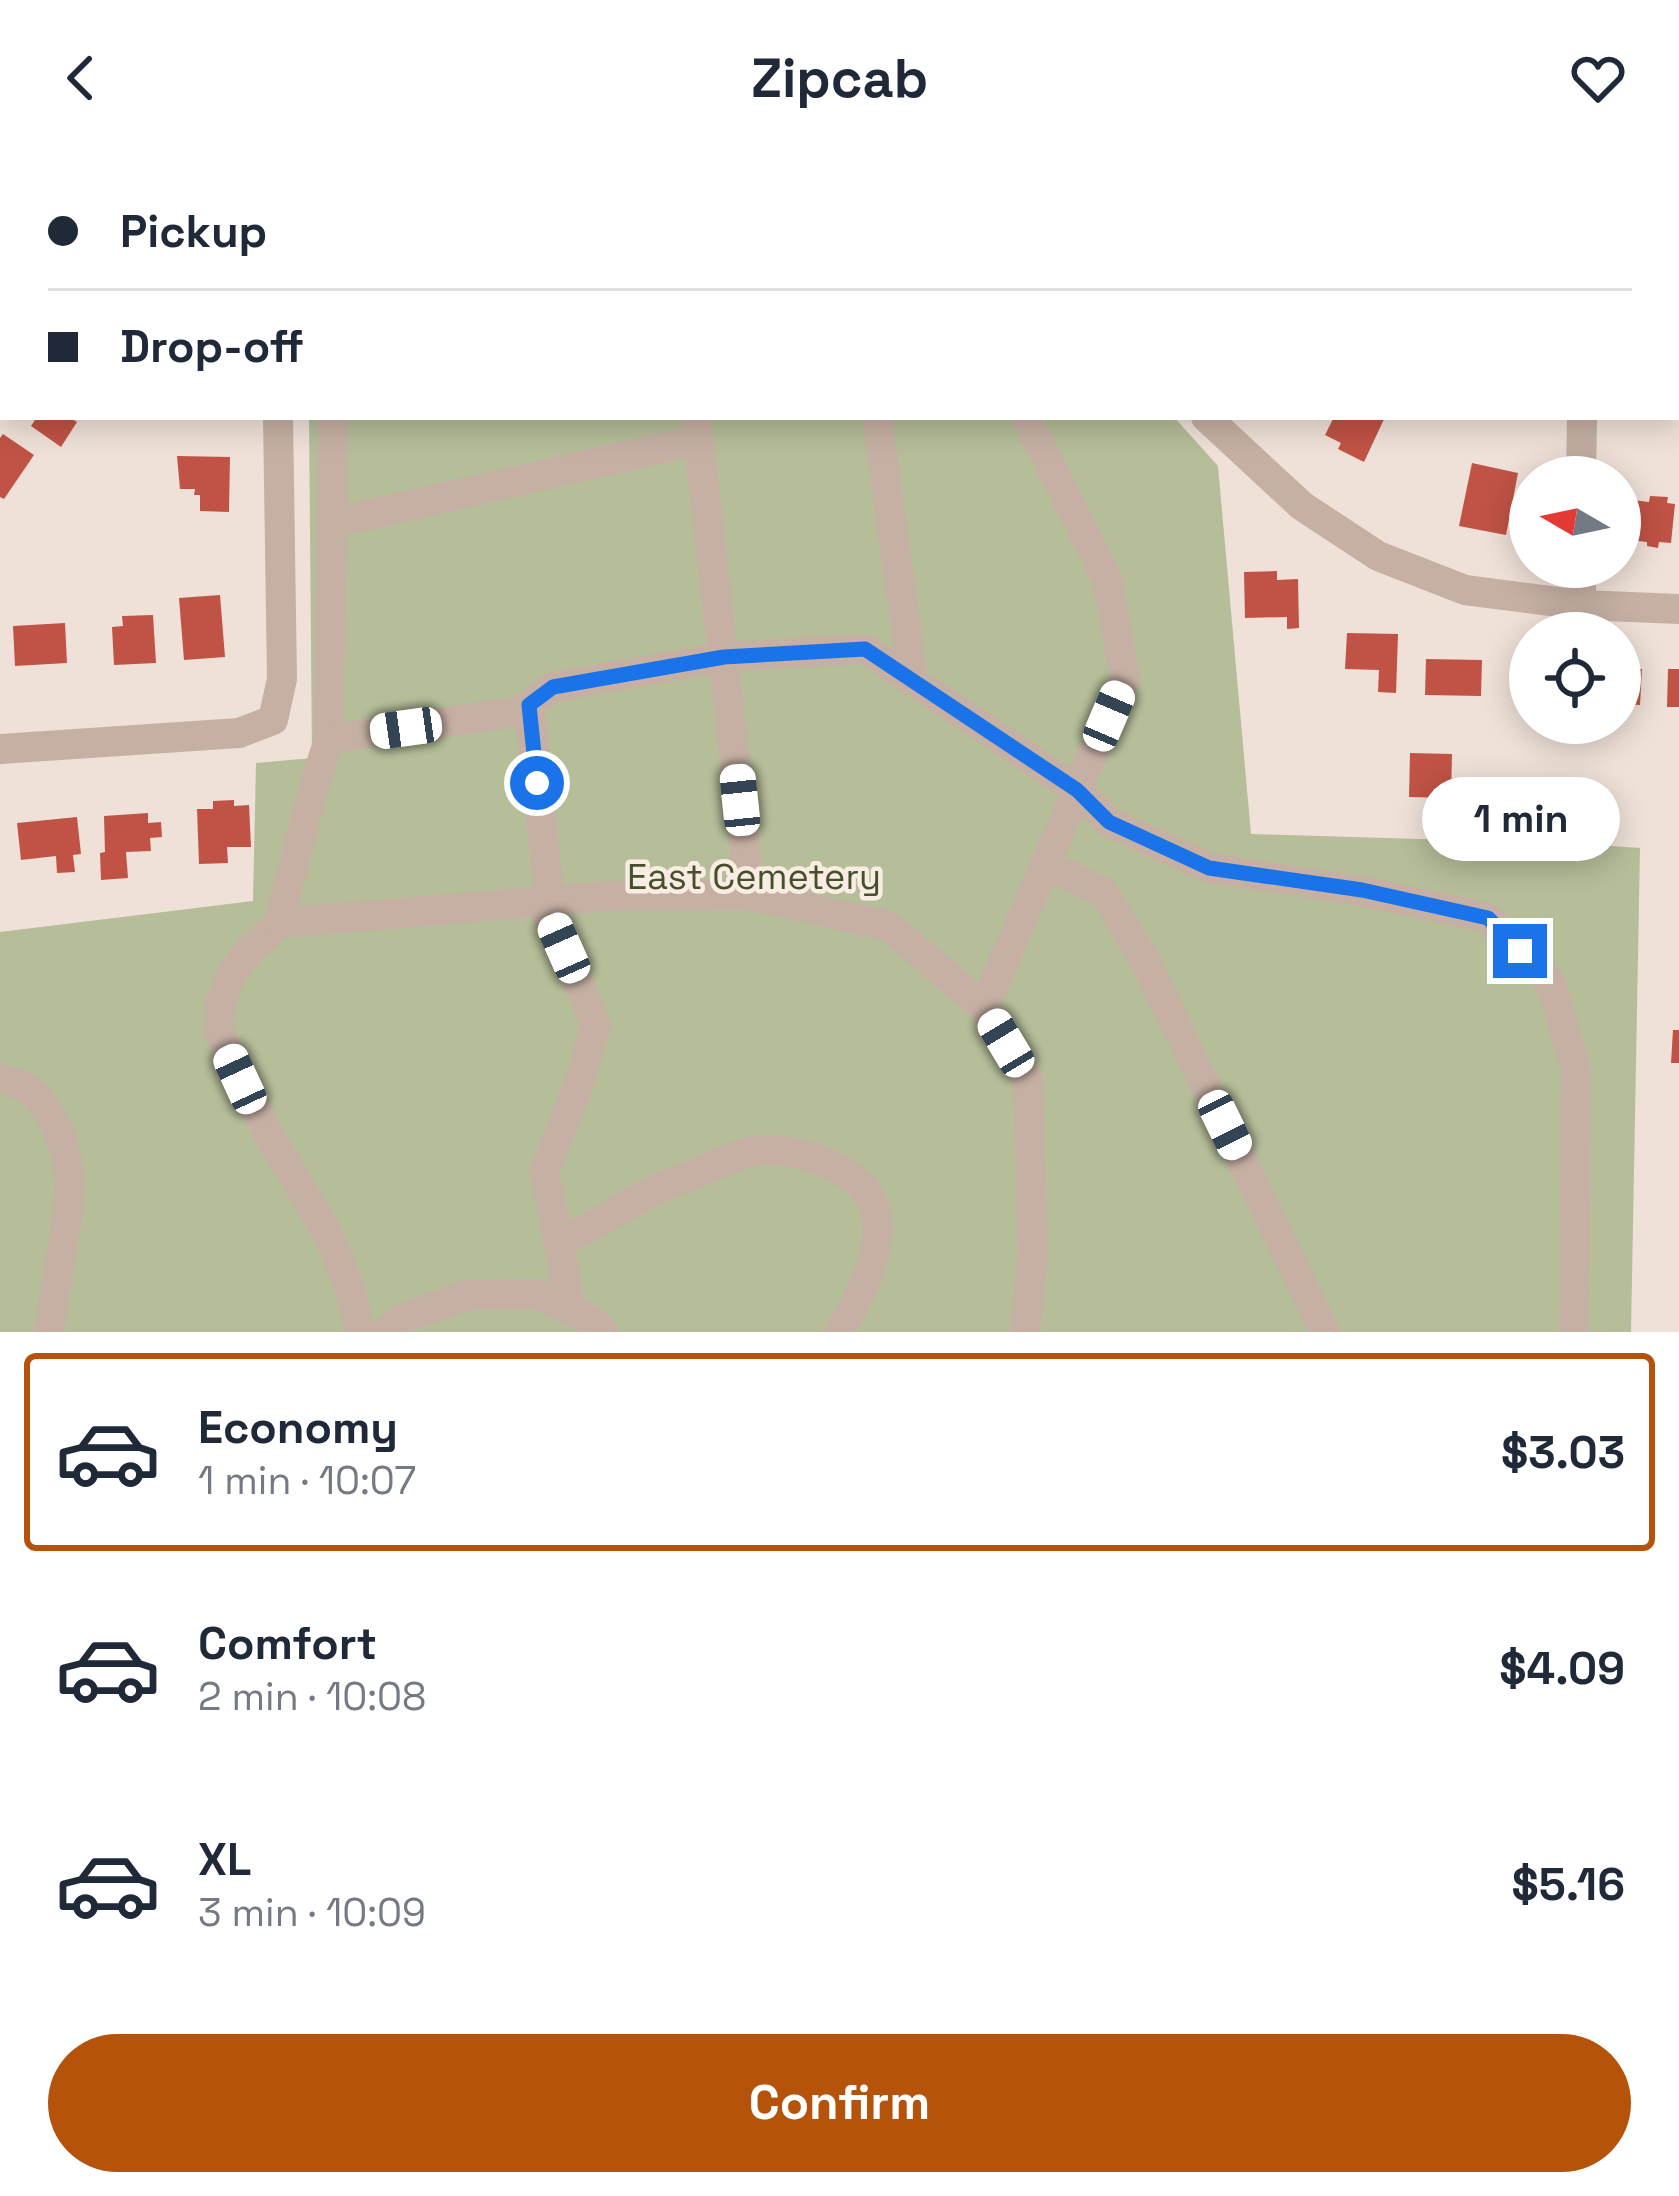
<!DOCTYPE html>
<meta charset="utf-8">
<style>
body{margin:0;font-family:"Space Grotesk",sans-serif;background:#f2f2f3;color:#1f2937;height:100vh;display:flex;flex-direction:column;font-size:45px;white-space:nowrap}
*{box-sizing:border-box;margin:0}
p{font-size:39px;color:#747a83}
.icon{flex:none;width:66px;height:66px;fill:none;stroke:currentColor;stroke-width:2;stroke-linecap:round;stroke-linejoin:round}
.map{position:relative;height:1176px;overflow:hidden}
.details{display:flex;flex-direction:column;background:#fff;flex:1}
.details>*{flex:none}
.top-card{position:absolute;left:0px;top:0px;width:1680px;height:264px;box-shadow:0 6px 30px #0003;display:grid;align-content:center;height:264px;padding:0 48px;background:#fff}
.needle{width:78px;rotate:279deg}
.controls{position:absolute;left:1509px;top:300px;display:grid;gap:24px}
.controls a{display:grid;place-items:center;width:132px;height:132px;border-radius:50%;background:#fff;box-shadow:0 6px 30px #0003;font-size:60px}
.end{position:absolute;width:54px;height:54px;margin:-27px;border:15px solid #1a73e8;background:#fff;box-shadow:0 0 0 6px #fff}
.from{border-radius:50%}
.bubble{position:absolute;height:84px;border-radius:42px;background:#fff;box-shadow:0 6px 30px #0003;font-size:39px;font-weight:600;line-height:84px;text-align:center}
.car{position:absolute;width:36px;height:72px;margin:-36px -18px;border-radius:15px;box-shadow:0 0 9px 3px #0007;background:linear-gradient(#fff 24%,#345 0 40%,#fff 0 76%,#345 0 86%,#fff 0)}
.top-card b{display:flex;align-items:center;gap:42px;height:114px;font-size:45px}
.top-card b+b{border-top:3px solid #e0e1e3}
.top-card i{width:30px;height:30px;background:#1f2937}
ul{padding:21px 0 0;list-style:none}
li{display:flex;align-items:center;gap:36px;height:198px;margin:0 24px 18px;padding:0 24px;border:6px solid transparent;border-radius:12px}
li div{flex:1}
li b{display:block;font-size:45px}
li em{font-style:normal;font-weight:600}
li.on{border-color:#b45309}
li>.icon{width:108px;height:108px;stroke-width:1.5}
.primary-button{display:flex;gap:24px;margin-top:auto;padding:24px 48px}
.primary-button a{flex:1;height:138px;border-radius:72px;background:#b45309;color:#fff;font-size:48px;font-weight:600;line-height:138px;text-align:center}
header{display:flex;justify-content:space-between;align-items:center;height:156px;padding:0 48px;background:#fff;font-size:54px;font-weight:600}
.map>svg:first-child{display:block}
</style>
<header><svg class="icon" aria-label="back" viewBox="0 0 24 24"><path d="M15 5l-7 7 7 7"/></svg>Zipcab<svg class="icon" aria-label="heart" viewBox="0 0 24 24"><path d="M12 20l-8-8c-3-5 5-10 8-4 3-6 11-1 8 4z"/></svg></header>
<div class="map">
<svg width="1679" height="1176" viewBox="0 0 1679 1176">
<rect width="100%" height="100%" fill="#efe1d8"/>
<g fill="#b5bd99">
<rect x="307" y="0" width="796" height="3"/>
<polygon points="309,261 1174,261 1218,310 1251,678 1581,688 1640,692 1631,1176 0,1176 0,776 253,745 256,607 312,602"/>
</g>
<g fill="#c05345">
<polygon points="37,261 69,261 77,266 61,291 31,270"/>
<polygon points="1334,261 1385,261 1364,306 1338,293 1341,287 1325,279"/>
<polygon points="3,278 34,299 4,343 0,341 0,282"/>
<polygon points="177,300 230,301 229,356 200,355 200,339 194,339 195,333 180,333"/>
<polygon points="1472,307 1518,317 1506,379 1459,370"/>
<polygon points="1650,340 1668,341 1667,347 1675,348 1671,387 1659,386 1658,392 1647,390 1647,386 1629,384 1633,344 1649,346"/>
<polygon points="1277,415 1277,424 1298,423 1299,472 1287,473 1287,461 1245,462 1244,416"/>
<polygon points="220,439 225,501 184,504 179,442"/>
<polygon points="153,459 156,507 114,509 112,471 123,470 122,460"/>
<polygon points="65,467 67,507 15,510 13,470"/>
<polygon points="1347,477 1398,478 1396,537 1378,536 1379,514 1345,513"/>
<polygon points="1426,503 1482,504 1481,540 1425,539"/>
<polygon points="1521,509 1530,509 1530,546 1520,545"/>
<polygon points="1620,512 1642,513 1640,549 1620,548"/>
<polygon points="1668,513 1679,513 1679,551 1667,551"/>
<polygon points="1410,597 1452,598 1451,642 1409,641"/>
<polygon points="234,644 234,650 249,649 251,691 227,691 228,707 199,708 197,653 213,653 213,645"/>
<polygon points="148,657 148,667 161,666 162,681 150,682 151,695 126,696 128,722 101,724 100,697 105,696 104,660"/>
<polygon points="77,661 81,698 73,699 75,716 57,717 56,700 21,704 17,667"/>
<polygon points="1673,874 1679,874 1679,907 1671,907"/>
</g>
<g fill="none" stroke-linecap="round" stroke-linejoin="round">
<g stroke="#c6b0a4" stroke-width="30">
<polyline points="275,0 275,3"/>
<polyline points="851,0 853,3"/>
<polyline points="111,3 114,0"/>
<polyline points="336,3 336,0"/>
<polyline points="683,3 683,0"/>
<polyline points="1062,3 1062,0"/>
<polyline points="1120,3 1120,0"/>
<polyline points="1582,3 1582,0"/>
<polyline points="0,162 3,158"/>
<polyline points="333,261 329,583 311,641 279,767 251,793 233,815 220,848 219,876 266,974 328,1078 350,1133 359,1176"/>
<polyline points="696,261 750,739"/>
<polyline points="877,261 913,525"/>
<polyline points="1206,261 1302,350 1378,400 1465,434 1581,449 1679,453"/>
<polyline points="1581,321 1582,261"/>
<polyline points="332,367 698,284"/>
<polyline points="1581,449 1581,411"/>
<polyline points="529,549 550,745"/>
<polyline points="329,583 521,555 553,531 724,501 865,493 1077,634 1109,666 1209,712 1362,735 1488,762 1551,827 1576,915 1574,1176"/>
<polyline points="0,593 239,577 273,564 282,523 278,261"/>
<polyline points="1045,708 1104,737 1144,803 1325,1176"/>
<polyline points="540,746 564,792 596,870 578,930 544,1017 559,1086"/>
<polyline points="279,767 607,740 750,739 888,770 984,851 1028,924 1033,1097 1025,1176"/>
<polyline points="984,851 1125,523 1107,423 1026,261"/>
<path d="M0 923C26 927 38 939 51 961 77 1007 70 1051 61 1100 56 1125 53 1151 49 1176"/>
<path d="M570 1154 559 1086C593 1071 623 1050 656 1034 673 1026 691 1020 708 1012 721 1007 736 999 751 996 773 991 803 997 823 1006 839 1014 858 1022 868 1038 894 1078 861 1141 839 1176"/>
<polyline points="386,1176 402,1163 467,1139 538,1138 594,1166 604,1176"/>
</g>
</g>
<g fill="none" stroke-linecap="round" stroke-linejoin="round">
<polyline stroke="#1a73e8" stroke-width="15" points="537,627 529,549 553,531 724,501 865,493 1077,634 1109,666 1209,712 1362,734 1488,762 1520,795"/>
</g>
<g text-anchor="middle" stroke-width="9" stroke-linejoin="round" paint-order="stroke">
<g font-size="36" fill="#464f2b" stroke="#f8ece3">
<text x="754" y="733">East Cemetery</text>
</g>
</g>
</svg>
<div class="controls">
<a><svg class="needle" viewBox="-14 -14 28 28"><path d="M0-13l5 13h-10z" fill="#e53935"/><path d="M0 13l5-13h-10z" fill="#747a83"/></svg></a>
<a><svg class="icon" aria-label="locate" viewBox="0 0 24 24"><circle cx="12" cy="12" r="6"/><path d="M12 2v4M12 18v4M2 12h4M18 12h4"/></svg></a>
</div>
<i class="end from" style="left:537px;top:627px"></i>
<i class="end" style="left:1520px;top:795px"></i>
<div class="bubble" style="left:1422px;top:621px;width:198px">1 min</div>
<i class="car" style="left:1109px;top:560px;rotate:23deg"></i>
<i class="car" style="left:406px;top:572px;rotate:262deg"></i>
<i class="car" style="left:740px;top:644px;rotate:354deg"></i>
<i class="car" style="left:564px;top:792px;rotate:336deg"></i>
<i class="car" style="left:1006px;top:887px;rotate:329deg"></i>
<i class="car" style="left:240px;top:923px;rotate:335deg"></i>
<i class="car" style="left:1225px;top:969px;rotate:154deg"></i>
<div class="top-card">
<b><i class="from"></i>Pickup</b>
<b><i></i>Drop-off</b>
</div>
</div>
<section class="details">
<ul>
<li class="on"><svg class="icon" aria-label="car" viewBox="0 0 24 24"><path d="M5 17H2v-5l4-1 3-4h7l3 4 3 1v5h-3M9 17h6M6 11h13"/><circle cx="7" cy="17" r="2"/><circle cx="17" cy="17" r="2"/></svg><div><b>Economy</b><p>1 min · 10:07</p></div><em>$3.03</em></li>
<li><svg class="icon" aria-label="car" viewBox="0 0 24 24"><path d="M5 17H2v-5l4-1 3-4h7l3 4 3 1v5h-3M9 17h6M6 11h13"/><circle cx="7" cy="17" r="2"/><circle cx="17" cy="17" r="2"/></svg><div><b>Comfort</b><p>2 min · 10:08</p></div><em>$4.09</em></li>
<li><svg class="icon" aria-label="car" viewBox="0 0 24 24"><path d="M5 17H2v-5l4-1 3-4h7l3 4 3 1v5h-3M9 17h6M6 11h13"/><circle cx="7" cy="17" r="2"/><circle cx="17" cy="17" r="2"/></svg><div><b>XL</b><p>3 min · 10:09</p></div><em>$5.16</em></li>
</ul>
<div class="primary-button"><a>Confirm</a></div>
</section>
